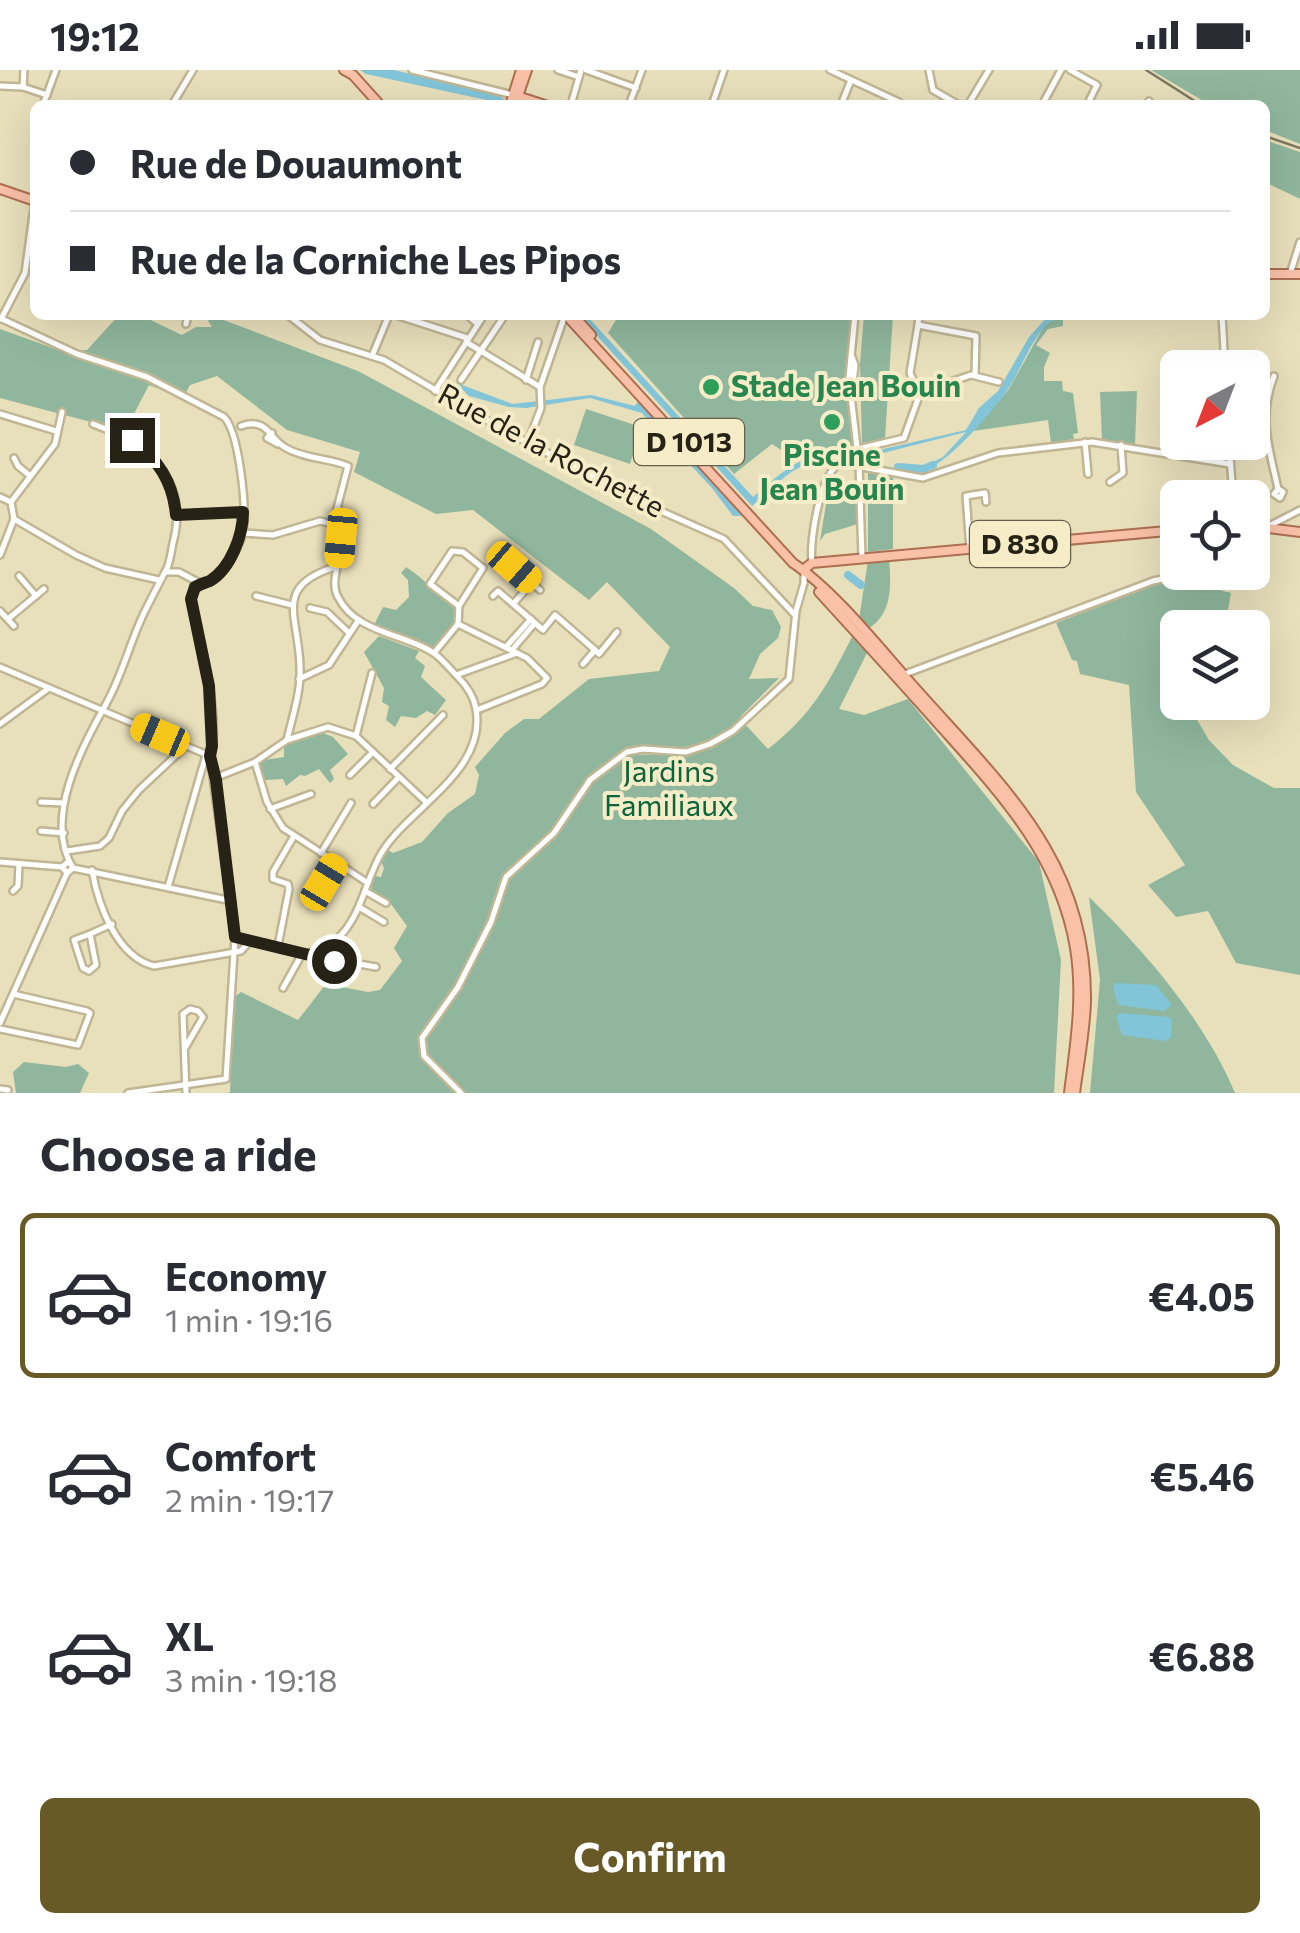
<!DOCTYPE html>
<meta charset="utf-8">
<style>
body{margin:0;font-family:Commissioner,sans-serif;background:#f7f7f7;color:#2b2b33;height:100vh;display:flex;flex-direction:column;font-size:38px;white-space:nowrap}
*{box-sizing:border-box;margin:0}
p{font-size:32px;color:#7c7c81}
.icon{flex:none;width:55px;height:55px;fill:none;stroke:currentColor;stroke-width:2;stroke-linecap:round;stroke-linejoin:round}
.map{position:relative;height:1023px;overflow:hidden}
.sheet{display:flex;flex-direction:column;background:#fff;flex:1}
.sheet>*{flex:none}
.guide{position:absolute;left:30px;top:30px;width:1240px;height:220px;border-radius:15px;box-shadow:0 10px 40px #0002;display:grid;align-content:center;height:220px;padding:0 40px;background:#fff}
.needle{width:65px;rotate:222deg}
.controls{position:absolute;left:1160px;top:280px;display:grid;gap:20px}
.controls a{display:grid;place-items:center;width:110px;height:110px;border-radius:15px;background:#fff;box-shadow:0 10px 40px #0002;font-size:50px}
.end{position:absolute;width:45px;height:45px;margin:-22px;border:12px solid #262215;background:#fff;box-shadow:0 0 0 5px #fff}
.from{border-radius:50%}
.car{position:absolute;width:30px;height:60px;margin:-30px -15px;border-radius:12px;box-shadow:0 0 8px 2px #0007;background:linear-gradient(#f5c518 24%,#345 0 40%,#f5c518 0 76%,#345 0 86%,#f5c518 0)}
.guide b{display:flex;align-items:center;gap:35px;height:95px;font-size:38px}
.guide b+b{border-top:2px solid #e1e1e2}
.guide i{width:25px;height:25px;background:#2b2b33}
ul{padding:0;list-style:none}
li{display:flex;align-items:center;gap:30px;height:165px;margin:0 20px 15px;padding:0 20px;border:5px solid transparent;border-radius:15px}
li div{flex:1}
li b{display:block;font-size:38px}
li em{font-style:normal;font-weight:700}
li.selected{border-color:#675a27}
li>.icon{width:90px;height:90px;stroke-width:1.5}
h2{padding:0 40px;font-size:45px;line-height:120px}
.primary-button{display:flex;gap:20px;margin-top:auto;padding:20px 40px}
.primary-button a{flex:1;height:115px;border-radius:15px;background:#675a27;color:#fff;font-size:40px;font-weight:700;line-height:115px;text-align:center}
.status{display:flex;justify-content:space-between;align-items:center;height:70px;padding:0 50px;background:#fff;direction:ltr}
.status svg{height:28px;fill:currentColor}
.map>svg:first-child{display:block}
</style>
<div class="status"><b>19:12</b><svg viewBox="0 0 49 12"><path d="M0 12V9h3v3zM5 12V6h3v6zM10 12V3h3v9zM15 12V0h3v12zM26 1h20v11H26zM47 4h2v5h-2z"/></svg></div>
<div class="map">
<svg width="1300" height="1023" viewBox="0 0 1300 1023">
<rect width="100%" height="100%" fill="#e8dfbb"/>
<g fill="#90b79d">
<polygon points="1151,0 1300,0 1300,74 1265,60 1265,35 1210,35"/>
<polygon points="1265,70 1300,82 1300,129 1265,112"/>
<path d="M119 245H140L182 265 196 257H212L208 251 213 246 358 301 651 459 734 518 753 536 772 540 781 557 778 568 760 584 749 609 779 608 740 647 741 650C689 693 679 669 624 679L626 685 689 684 712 676 744 653 768 679C812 645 828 614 853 565L868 581 839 639 864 645 908 629 1039 792 1061 890 1054 1023H227L230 1022 234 927 241 922 298 950 326 914 368 922 380 920 402 891 394 878 407 856 391 834 373 824 371 815 375 806 381 807 384 798 381 791 386 779 393 783 422 772 448 743 475 724 479 705 475 697 505 663 524 649H539L589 609 659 601 670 577 607 512 589 530 473 440 436 444 354 402 360 382 287 360 217 306 190 315 183 328 149 315 125 361 0 328V259L61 281 87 280Z"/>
<polygon points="619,245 852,245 847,319 855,383 795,389 772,374 734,404 608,263"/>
<polygon points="864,245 893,245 885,368 862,373 860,293"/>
<polygon points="1063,247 1063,256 1048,259 1036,275 1050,283 1044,297 1044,311 1062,311 1063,321 1073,323 1078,363 1073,364 1074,369 1051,373 1048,350 973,361 1009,319 1044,256 1053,249"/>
<polygon points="1137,321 1135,375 1102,370 1100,322"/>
<polygon points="586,339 641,357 630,394 574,375"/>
<polygon points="868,401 893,408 893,479 868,482"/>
<polygon points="827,428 857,430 858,454 825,464 820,471"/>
<path d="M889 489C891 515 893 543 868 559L859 550 868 490Z"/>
<path d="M406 497C424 509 437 523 454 536L457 552 434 579 373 557 383 537 396 540 409 527 408 510 401 503Z"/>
<polygon points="1196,508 1204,510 1204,516 1231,523 1225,557 1178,558 1177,603 1167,599 1177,606 1178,632 1191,633 1193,643 1209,670 1233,695 1274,718 1300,718 1300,905 1236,893 1208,841 1176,847 1148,815 1185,795 1136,722 1129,615 1080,604 1077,591 1072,590 1056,553 1160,513"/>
<polygon points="379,566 419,581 415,588 425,596 421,607 446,630 435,645 427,641 416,648 401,646 395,657 386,650 389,636 382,632 384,618 364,582"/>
<polygon points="321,662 333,667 348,684 330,700 334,709 330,713 319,699 305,706 300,705 286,716 283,709 265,710 260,694 264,690 284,687 284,674"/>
<path d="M1089 827C1145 881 1205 951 1235 1023H1090L1100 910Z"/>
<polygon points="24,992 66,997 78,994 89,1003 80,1023 16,1023 13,1002"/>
</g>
<g fill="#82c4d8">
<polygon points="360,0 394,0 498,25 505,30 505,34 366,4"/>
<path d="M578 245H586L753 427C792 394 801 382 855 384L856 392C799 385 792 401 752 436Z"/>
<path d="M1049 245H1130L1063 247 1049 252C1033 267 1024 292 1013 311 1000 335 945 397 924 400L923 397 943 387 966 362 879 384V380L966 360 979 338 998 321 1029 267Z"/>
<polygon points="446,309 513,334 591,325 635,336 638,331 742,446 733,446 712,418 642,343 590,328 526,338 509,337 469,326 464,321 443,312"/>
<polygon points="1116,913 1156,915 1172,935 1164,941 1118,935 1113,917"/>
<polygon points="1120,943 1169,947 1172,951 1171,967 1166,971 1122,965 1116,947"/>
</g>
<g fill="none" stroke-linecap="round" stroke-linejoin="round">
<g stroke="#82c4d8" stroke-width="8">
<polyline points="898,397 924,399 933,395"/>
<polyline points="848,505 861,515"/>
</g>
<defs>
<g id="minor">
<polyline points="412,0 513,25"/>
<polyline points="558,0 579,7"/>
<polyline points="586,0 636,18"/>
<polyline points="830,0 899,32"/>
<polyline points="929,0 933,20 959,35"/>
<polyline points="1070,0 1097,15 1087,35"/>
<polyline points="0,16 23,17 47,25"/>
<polyline points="23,17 24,0"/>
<polyline points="43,35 56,0"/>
<polyline points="172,35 193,0"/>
<polyline points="571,35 581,0"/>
<polyline points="629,35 642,0"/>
<polyline points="689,35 702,35"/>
<polyline points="712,35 724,0"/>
<polyline points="841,35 851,10"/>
<polyline points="968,35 989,0"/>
<polyline points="1042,35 1061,0"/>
<polyline points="1147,35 1149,31"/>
<polyline points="1290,204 1300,172"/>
<polyline points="288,245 320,270 384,290 511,364 652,437 724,469 795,545"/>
<polyline points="396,245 467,268"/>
<polyline points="467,245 478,254"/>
<polyline points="855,245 849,308 859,395 862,488"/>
<polyline points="919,245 918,255 976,266 975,305"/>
<polyline points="1222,245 1225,298"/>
<path d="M0 248 77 284 147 307 224 347C239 362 247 437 243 461 240 479 219 509 201 513"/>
<polyline points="1,249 25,203 35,130"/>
<polyline points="186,254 188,245"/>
<polyline points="918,255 910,303 920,324"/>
<polyline points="466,272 540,317 541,338 528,372"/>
<polyline points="372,286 389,245"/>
<polyline points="852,287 855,295 852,322"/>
<polyline points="1253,288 1255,323 1264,331"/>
<path d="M1274 306C1258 348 1269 377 1278 419"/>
<polyline points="461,310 505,245"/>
<polyline points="526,310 538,272"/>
<polyline points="540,317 565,245"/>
<polyline points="435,321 484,245"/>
<polyline points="0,344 56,361"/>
<path d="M241 356C268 347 268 368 286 378 305 389 329 388 348 396L333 454"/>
<polyline points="272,363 267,368 278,374"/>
<polyline points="1085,372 1088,404"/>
<polyline points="1229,372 1233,428"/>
<polyline points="858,379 904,368 918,329 924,321 971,305 999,312"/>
<polyline points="14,388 18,396 29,405"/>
<polyline points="1110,412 1123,403 1121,375"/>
<polygon points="1278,419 1283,422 1280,428 1274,424"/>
<polyline points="0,427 11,432 14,449"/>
<polyline points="11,432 55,374 62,342"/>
<polyline points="176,445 243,442"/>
<polyline points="14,449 76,485 105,498 159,510"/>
<polyline points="1267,457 1300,440"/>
<path d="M243 463 273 465 320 451 333 454C353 475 326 505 338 527 356 564 408 564 435 584 443 590 450 599 457 606 466 615 474 626 476 639 487 701 410 737 382 782 366 808 363 840 342 864 331 876 317 882 302 884"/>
<polyline points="970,478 966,426 985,423 986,432"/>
<polyline points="0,485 14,449"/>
<path d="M812 493C809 471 820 404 840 393L923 408 998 383 1092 372 1230 394"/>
<polyline points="514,497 540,520"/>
<polyline points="166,502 179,502 196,511 194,515 199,517 201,513 196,511"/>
<polyline points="19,506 36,526"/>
<polyline points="256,526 292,535"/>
<polyline points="493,526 498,521 543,560 555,545 595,580 583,594"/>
<polyline points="513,534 531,514"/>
<polyline points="310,538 327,542 348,562"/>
<polyline points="0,541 14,556"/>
<polyline points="8,549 44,519"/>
<polyline points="458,554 459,536 483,498 463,482 452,481 430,514 459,536"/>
<polyline points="506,577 531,549"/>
<polyline points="512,580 535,553"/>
<polyline points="595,580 599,584 617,562"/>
<polyline points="434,583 458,554 527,588 547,608 542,614 477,640"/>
<polyline points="0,597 210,686"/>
<polyline points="905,604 1153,511 1194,502"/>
<polyline points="456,605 517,583"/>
<polyline points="299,609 329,595 358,551"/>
<polyline points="0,654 49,618"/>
<polyline points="356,666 372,603"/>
<path d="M287 670C292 648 301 622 300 599 300 547 270 516 338 496"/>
<polyline points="255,692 267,732 283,758 368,813"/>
<polyline points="390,699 443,645"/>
<polyline points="350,705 373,682"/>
<polyline points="215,708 255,692 287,670 328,657 356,666 426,732"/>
<polyline points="41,732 64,733"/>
<polyline points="373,734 399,707"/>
<polyline points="270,739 311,724"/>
<polyline points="41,761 64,763"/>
<polyline points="67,781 100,776 109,768 122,741 139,720 186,676"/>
<polyline points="321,783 351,733"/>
<polyline points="0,792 62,797"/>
<path d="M68 792 62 797 67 803 73 798C43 750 81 678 106 634 122 606 130 572 144 543 151 529 158 515 165 502 170 495 171 482 173 473 190 409 147 374 93 354"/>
<polyline points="73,798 232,831"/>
<path d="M92 800C98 835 117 887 154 896L241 881 250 871"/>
<polyline points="168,817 206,685"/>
<polyline points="13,821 18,816 19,794"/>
<polyline points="365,821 386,833"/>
<polyline points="313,832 336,793"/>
<polyline points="359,837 384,852"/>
<polyline points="90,864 74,870 83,898 89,901 96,895 90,864 112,854"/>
<polyline points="235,867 302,884 376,897"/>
<polyline points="278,876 289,819 288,814 273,809 273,802 294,766"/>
<polyline points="283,918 302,884"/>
<polyline points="0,953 67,803"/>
<polyline points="0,959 78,975 90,943 87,941 13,924"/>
<polyline points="185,978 203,947 198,941 190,939 183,944 186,1023"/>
<polyline points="0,1019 8,1020"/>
<path d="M128 1023 226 1009 235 867 210 686C222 649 199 569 191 529L195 517"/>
<polyline points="461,1023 424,986 422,968 458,917 491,852 506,807 554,763 590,710 627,682 643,679 686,682 710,674 733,661 789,609 796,541 804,513 804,503"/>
</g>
<g id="major">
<polyline points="344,0 353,5 380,35"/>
<polyline points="517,26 545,35"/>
<polyline points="510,35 521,0"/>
<polyline points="515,35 527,0"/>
<polyline points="0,119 35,131"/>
<polyline points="1265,204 1300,204"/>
<path d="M566 245 793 493C836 522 881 580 916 619 1002 716 1088 791 1086 932 1085 962 1079 993 1075 1023"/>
<polyline points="573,245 591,265"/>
<polyline points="1252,456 1300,462"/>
<polyline points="803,500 812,493 1178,460"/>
<path d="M819 522C861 568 902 613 943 659 1002 725 1060 787 1075 878 1083 927 1075 975 1069 1023"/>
</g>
</defs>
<use href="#minor" stroke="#c0b694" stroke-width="10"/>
<use href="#major" stroke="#ad6f50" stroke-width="12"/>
<use href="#minor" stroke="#fff" stroke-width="5"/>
<use href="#major" stroke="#fac1a9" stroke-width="8"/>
<g stroke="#7d7760" stroke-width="2.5">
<polyline points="1146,0 1201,35"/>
<polyline points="1265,66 1300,78"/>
</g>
</g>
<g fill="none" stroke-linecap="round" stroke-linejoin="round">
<path stroke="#262215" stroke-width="12" d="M132 370C158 389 173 412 176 445L243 442C243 465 231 498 210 511 205 513 200 514 195 517L191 529 209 616 212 676 210 686 216 710 235 867 334 891"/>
</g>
<g fill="#2e9e5b" stroke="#f6ecc8" stroke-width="4">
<circle cx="711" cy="317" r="10"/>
<circle cx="832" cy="352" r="10"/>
</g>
<g text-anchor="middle" stroke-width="8" stroke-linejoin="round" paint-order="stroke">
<g fill="#f6ecc8" stroke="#645f4b" stroke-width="2.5">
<rect x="634" y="349" width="110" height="46" rx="8"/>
<rect x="970" y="451" width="100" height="46" rx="8"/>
</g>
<g font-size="28" font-weight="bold" fill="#262215">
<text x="689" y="382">D 1013</text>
<text x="1020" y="484">D 830</text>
</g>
<g font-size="30" font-weight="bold" fill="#27864d" stroke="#f6ecc8" text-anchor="start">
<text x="731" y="327">Stade Jean Bouin</text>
<text x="832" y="396" text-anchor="middle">Piscine<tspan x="832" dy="34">Jean Bouin</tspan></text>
</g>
<g font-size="30" fill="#262215" stroke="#f6ecc8">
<text transform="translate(551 381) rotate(28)" y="10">Rue de la Rochette</text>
</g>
<g font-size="30" fill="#0c643b" stroke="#f6ecc8">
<text x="669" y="712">Jardins<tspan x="669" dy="34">Familiaux</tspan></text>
</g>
</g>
</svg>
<div class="controls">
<a><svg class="needle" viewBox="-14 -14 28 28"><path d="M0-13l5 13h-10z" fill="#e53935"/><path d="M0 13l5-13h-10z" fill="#7c7c81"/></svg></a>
<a><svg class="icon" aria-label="locate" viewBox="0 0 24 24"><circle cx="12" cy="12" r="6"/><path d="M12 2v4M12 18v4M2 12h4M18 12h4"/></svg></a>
<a><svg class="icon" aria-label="layers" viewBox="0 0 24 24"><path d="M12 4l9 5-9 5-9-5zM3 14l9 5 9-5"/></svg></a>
</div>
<i class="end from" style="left:334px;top:891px"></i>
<i class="end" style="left:132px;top:370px"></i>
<i class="car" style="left:341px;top:468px;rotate:185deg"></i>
<i class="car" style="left:514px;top:497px;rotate:131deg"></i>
<i class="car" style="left:160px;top:665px;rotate:293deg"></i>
<i class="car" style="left:324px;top:812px;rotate:31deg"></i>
<div class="guide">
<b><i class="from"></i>Rue de Douaumont</b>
<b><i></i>Rue de la Corniche Les Pipos</b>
</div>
</div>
<section class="sheet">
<h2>Choose a ride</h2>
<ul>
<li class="selected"><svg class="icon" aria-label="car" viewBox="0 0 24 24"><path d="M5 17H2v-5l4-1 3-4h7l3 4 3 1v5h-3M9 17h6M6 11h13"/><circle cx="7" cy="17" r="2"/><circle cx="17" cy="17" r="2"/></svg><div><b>Economy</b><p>1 min · 19:16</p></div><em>€4.05</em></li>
<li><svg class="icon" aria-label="car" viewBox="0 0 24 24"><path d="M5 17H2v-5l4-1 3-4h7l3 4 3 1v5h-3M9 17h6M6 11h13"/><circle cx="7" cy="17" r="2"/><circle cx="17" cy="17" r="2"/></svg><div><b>Comfort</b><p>2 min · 19:17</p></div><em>€5.46</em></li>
<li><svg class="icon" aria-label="car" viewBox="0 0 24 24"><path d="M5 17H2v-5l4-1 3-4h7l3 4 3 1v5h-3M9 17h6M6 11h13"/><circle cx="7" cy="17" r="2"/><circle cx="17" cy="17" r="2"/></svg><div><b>XL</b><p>3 min · 19:18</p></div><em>€6.88</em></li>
</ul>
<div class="primary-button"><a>Confirm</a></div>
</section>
